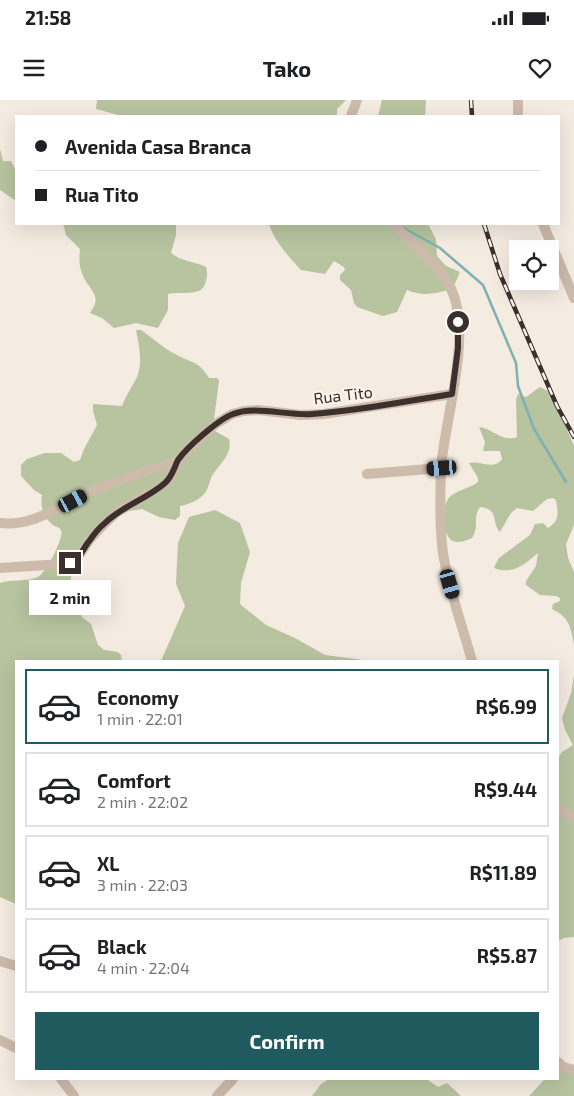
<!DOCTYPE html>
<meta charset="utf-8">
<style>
body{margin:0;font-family:"Exo 2",sans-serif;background:#f6f6f6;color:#202124;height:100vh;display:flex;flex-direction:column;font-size:19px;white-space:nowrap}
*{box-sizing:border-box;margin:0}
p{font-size:16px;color:#757577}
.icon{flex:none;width:28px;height:28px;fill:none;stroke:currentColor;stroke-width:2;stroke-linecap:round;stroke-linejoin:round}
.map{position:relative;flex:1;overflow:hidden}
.side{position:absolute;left:15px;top:560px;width:544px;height:420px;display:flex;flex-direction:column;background:#fff;border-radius:0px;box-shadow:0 5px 20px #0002}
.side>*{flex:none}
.hud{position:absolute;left:15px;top:15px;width:545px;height:110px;border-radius:0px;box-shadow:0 5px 20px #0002;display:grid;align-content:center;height:110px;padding:0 20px;background:#fff}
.tools{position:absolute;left:509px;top:140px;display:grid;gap:10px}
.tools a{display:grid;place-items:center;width:50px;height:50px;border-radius:0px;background:#fff;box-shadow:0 5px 20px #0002;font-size:25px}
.end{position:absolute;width:22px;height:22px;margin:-11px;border:6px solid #3b302b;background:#fff;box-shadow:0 0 0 2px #fff}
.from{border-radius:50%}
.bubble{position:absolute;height:35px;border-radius:0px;background:#fff;box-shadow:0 5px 20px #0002;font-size:16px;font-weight:700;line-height:35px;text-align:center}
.car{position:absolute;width:15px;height:30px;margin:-15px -8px;border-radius:6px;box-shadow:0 0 4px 1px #0007;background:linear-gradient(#222 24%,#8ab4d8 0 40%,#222 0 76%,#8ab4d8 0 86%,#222 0)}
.hud b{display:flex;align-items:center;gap:18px;height:48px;font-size:19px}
.hud b+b{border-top:1px solid #e0e0e0}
.hud i{width:12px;height:12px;background:#202124}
ul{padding:9px 0 0;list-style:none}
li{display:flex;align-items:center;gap:15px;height:75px;margin:0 10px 8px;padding:0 10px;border:2px solid #e0e0e0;border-radius:0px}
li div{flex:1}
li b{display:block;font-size:19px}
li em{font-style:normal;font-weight:700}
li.active{border-color:#1f5a5e}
li>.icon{width:45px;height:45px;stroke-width:1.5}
.action{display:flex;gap:10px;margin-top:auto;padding:10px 20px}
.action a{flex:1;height:58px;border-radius:0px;background:#1f5a5e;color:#fff;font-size:20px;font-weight:700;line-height:58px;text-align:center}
.status{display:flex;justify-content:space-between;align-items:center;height:35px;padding:0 25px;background:#fff;direction:ltr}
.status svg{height:14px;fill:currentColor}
header{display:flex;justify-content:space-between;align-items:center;height:65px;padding:0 20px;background:#fff;font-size:22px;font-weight:700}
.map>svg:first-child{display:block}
</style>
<div class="status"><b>21:58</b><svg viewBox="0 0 49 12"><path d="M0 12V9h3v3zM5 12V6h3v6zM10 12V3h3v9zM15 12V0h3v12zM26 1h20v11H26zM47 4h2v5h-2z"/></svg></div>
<header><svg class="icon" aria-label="menu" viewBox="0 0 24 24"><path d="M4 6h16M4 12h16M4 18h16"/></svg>Tako<svg class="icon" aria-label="heart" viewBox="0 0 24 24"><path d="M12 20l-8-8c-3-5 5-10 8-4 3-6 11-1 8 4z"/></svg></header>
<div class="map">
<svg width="574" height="996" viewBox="0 0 574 996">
<rect width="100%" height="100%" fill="#f4ebe1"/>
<g fill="#b8c4a0">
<polygon points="97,0 346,0 337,9 337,16 122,16 96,9"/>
<polygon points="382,0 426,0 425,16 378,16"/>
<polygon points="0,49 3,61 11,61 16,71 16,101 0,90"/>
<path d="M63 124H176V135L171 153C182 162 194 161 206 167 208 174 207 177 205 184 201 197 180 191 168 194V210L158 228 136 223 114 228 102 218 90 213C104 194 88 191 82 173 79 166 79 157 80 149L66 135Z"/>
<path d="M269 124H428L436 139 437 156 446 166 460 172 453 188C437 194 423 197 407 190L397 212 383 216 357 207 354 203 351 190 340 180V175L345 170 344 167 334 161 325 174 301 170C289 157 274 141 269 124Z"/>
<path d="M136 230H141C153 238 164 249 177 255 193 264 198 260 209 278H217L219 281 213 327 215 331 229 339C233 356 218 364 211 378 209 383 208 389 205 393 198 401 190 404 180 406V416L175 420 159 417 142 409 129 411 105 422 81 454 71 477 70 488 77 508 82 517 91 524 98 545 104 550 118 552 121 555 122 561H16V804L0 797V483C12 479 26 482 38 477 46 473 65 436 61 430 59 427 57 427 54 426 43 417 40 408 42 395L34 390 21 376V365L27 359 45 353H61L74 362 80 360 84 349 97 325 93 311V304L122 306C126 295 132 287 137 277 143 263 139 245 136 230Z"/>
<path d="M540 287 548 291 553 296 574 346V425L566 444 568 458 574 472V544C570 526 570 518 552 509L553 504 560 501V498L556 496 540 495 526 485V481L536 466 538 453C525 464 515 474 496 469L494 467 499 458 530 435 535 424 543 423 548 428C560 421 558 413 556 400L553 398 547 399 533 411 517 408 511 413 500 432C491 423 500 409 480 407 472 418 480 426 472 438 453 447 446 441 444 421 444 413 444 406 448 399 453 391 469 389 478 382V378L469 363C481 360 494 371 502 359L500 351H483L485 342 479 327C492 328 503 343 517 337L516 300 518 294 526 297Z"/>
<polygon points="215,410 240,423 250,452 241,483 240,504 266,525 295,538 325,555 371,561 161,561 185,506 176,484 178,443 189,417"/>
<polygon points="574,575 574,837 564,838 558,841 558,658 562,652 573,645 565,630 562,618 571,593"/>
<polygon points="574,967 574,996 529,996 545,979 558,979 558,969"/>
<polygon points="329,979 367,980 426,979 438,987 447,983 461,996 312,996 321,984"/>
</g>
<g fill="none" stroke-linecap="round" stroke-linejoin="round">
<polyline stroke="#7fb0b2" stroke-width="2.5" points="402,127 440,148 483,185 516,263 518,286 534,329 566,382"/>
<g stroke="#cdbbac" stroke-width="10">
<polyline points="518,0 518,16"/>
<polyline points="351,16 357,0"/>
<path d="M393 124C412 143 446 171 454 196 470 243 445 319 441 368 440 396 439 432 444 459 450 493 463 528 472 561"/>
<polyline points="543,124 574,198"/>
<polyline points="367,374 441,368"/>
<path d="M0 423C34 427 60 405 90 392 119 380 148 370 178 361"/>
<polyline points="0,468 62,464 76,460 90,439 105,423 117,412 167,382 178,361 184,353 214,325 232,314 244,311 258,310 301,315 324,314 452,294"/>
<polyline points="558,707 574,718"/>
<polyline points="0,861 16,866"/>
<polyline points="0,940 16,948"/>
<polyline points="558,962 563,967 574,970"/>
<polyline points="61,979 74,996"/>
<polyline points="217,996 233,979"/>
</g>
<defs>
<g id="rail">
<polyline points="471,0 472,16"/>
<polyline points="484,124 500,174 557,306 574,337"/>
</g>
</defs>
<use href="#rail" stroke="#3b302b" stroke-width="4.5"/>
<use href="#rail" stroke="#fbf5ee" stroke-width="2.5" stroke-dasharray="8" stroke-linecap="butt"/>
</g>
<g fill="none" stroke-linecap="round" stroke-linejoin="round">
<path stroke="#3b302b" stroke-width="6" d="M70 463C81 458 83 448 90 440 94 434 99 428 105 423 122 406 147 399 165 383 172 377 174 368 178 360 187 347 219 319 233 314 254 305 288 316 312 314 359 311 406 301 452 294L458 248V222"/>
</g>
<g text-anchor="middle" stroke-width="4.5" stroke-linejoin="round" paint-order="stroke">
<g font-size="16" fill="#3b302b" stroke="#fbf5ee">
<text transform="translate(343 295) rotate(-7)" y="6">Rua Tito</text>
</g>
</g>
</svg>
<div class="tools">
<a><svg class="icon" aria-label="locate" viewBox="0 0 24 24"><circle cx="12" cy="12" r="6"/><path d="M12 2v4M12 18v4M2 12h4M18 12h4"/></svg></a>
</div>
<i class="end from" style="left:458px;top:222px"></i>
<i class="end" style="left:70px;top:463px"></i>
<div class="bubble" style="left:29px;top:480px;width:82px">2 min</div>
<i class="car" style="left:442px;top:368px;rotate:266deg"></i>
<i class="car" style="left:73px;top:401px;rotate:62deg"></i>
<i class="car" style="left:450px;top:484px;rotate:164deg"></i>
<div class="hud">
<b><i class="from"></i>Avenida Casa Branca</b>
<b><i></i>Rua Tito</b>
</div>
<section class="side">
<ul>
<li class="active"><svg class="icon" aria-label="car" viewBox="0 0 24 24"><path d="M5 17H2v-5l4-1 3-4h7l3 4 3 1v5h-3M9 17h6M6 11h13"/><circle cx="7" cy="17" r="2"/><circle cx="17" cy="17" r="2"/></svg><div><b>Economy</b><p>1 min · 22:01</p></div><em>R$6.99</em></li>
<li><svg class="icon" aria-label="car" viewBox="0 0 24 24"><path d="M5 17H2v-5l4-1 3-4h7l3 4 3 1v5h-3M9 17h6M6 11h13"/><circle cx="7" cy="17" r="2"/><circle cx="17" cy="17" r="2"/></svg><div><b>Comfort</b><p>2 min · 22:02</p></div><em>R$9.44</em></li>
<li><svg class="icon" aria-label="car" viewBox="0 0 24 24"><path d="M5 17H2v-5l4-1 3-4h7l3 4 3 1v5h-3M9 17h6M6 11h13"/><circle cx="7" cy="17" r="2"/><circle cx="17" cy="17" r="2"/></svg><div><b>XL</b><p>3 min · 22:03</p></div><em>R$11.89</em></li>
<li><svg class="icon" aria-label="car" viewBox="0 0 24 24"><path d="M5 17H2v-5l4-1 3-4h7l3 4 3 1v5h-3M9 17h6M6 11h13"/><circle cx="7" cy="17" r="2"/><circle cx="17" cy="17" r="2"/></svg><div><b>Black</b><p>4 min · 22:04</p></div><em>R$5.87</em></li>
</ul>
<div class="action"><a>Confirm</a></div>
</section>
</div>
